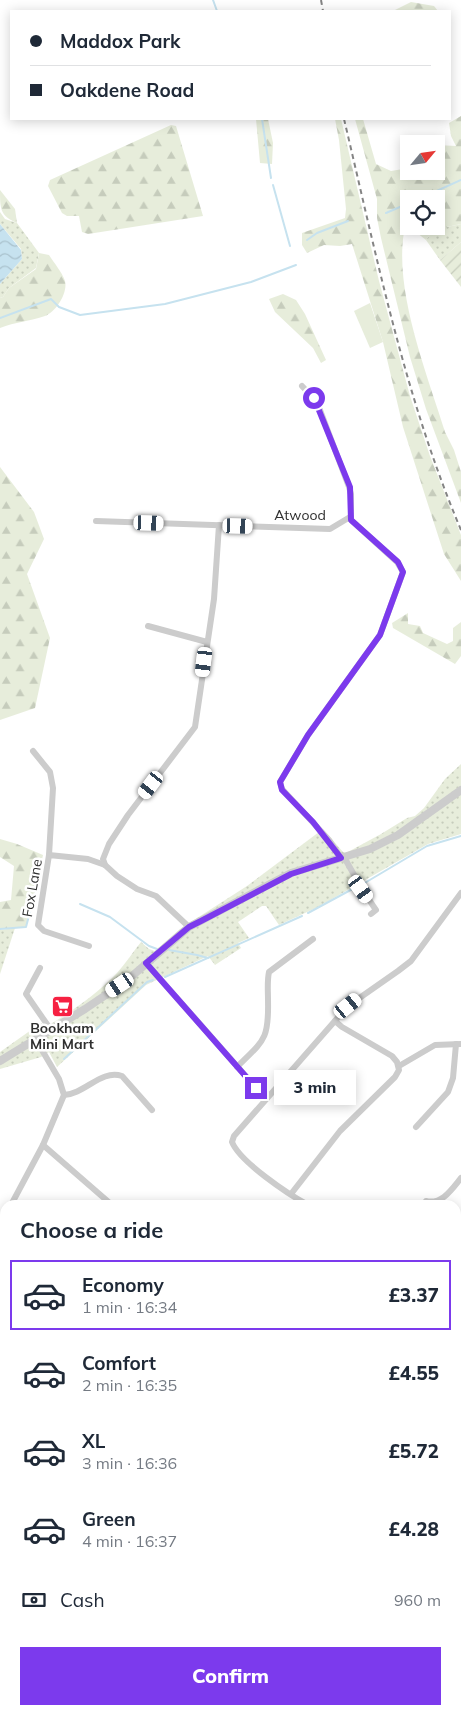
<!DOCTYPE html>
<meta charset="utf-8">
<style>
body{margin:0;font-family:Mulish,sans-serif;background:#f2f2f3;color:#1f2937;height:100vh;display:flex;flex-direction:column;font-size:19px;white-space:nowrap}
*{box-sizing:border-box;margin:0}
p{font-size:16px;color:#747a83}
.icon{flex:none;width:28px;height:28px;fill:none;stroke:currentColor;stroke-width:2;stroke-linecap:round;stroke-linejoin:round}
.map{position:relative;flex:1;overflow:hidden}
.details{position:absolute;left:0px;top:1200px;width:461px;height:515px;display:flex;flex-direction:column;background:#fff;border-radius:15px 15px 0 0;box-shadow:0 2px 12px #0003}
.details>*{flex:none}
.guide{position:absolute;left:10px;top:10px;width:441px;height:110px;border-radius:0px;box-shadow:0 2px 12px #0003;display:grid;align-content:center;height:110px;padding:0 20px;background:#fff}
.needle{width:32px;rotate:61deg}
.tools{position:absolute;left:400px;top:135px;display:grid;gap:10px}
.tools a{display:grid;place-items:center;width:45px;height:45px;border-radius:0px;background:#fff;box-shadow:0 2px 12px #0003;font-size:25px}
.end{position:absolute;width:22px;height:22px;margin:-11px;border:6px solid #7c3aed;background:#fff;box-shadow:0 0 0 2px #fff}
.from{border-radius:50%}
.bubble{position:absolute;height:35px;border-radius:0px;background:#fff;box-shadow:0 2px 12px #0003;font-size:16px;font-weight:800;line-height:35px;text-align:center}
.car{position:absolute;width:15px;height:30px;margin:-15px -8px;border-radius:6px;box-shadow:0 0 4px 1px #0007;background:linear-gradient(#fff 24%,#345 0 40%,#fff 0 76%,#345 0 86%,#fff 0)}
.guide b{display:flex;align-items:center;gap:18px;height:48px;font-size:19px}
.guide b+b{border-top:1px solid #e0e1e3}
.guide i{width:12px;height:12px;background:#1f2937}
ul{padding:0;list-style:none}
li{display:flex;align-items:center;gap:15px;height:70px;margin:0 10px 8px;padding:0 10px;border:2px solid transparent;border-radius:0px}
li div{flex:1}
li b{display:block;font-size:19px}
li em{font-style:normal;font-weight:800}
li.current{border-color:#7c3aed}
li>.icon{width:45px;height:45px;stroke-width:1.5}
h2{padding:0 20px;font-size:22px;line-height:60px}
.pay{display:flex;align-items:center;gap:12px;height:55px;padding:0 20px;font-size:19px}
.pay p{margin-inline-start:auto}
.cta{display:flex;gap:10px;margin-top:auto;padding:10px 20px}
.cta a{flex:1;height:58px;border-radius:0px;background:#7c3aed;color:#fff;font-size:20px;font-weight:800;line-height:58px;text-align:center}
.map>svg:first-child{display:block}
</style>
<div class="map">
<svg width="461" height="1715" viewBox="0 0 461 1715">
<defs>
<pattern id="grass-dots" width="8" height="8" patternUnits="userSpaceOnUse" patternTransform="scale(1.25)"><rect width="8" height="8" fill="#e7eddb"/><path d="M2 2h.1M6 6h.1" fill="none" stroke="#c6ccbc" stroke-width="1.8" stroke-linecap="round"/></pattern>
<pattern id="forest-firs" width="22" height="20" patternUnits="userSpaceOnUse" patternTransform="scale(1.25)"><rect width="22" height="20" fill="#e7eddb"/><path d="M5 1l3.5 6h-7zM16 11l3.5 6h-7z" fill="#c6ccbc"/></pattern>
<pattern id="garden-furrows" width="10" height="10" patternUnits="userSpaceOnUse" patternTransform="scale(1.25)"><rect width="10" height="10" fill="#e7eddb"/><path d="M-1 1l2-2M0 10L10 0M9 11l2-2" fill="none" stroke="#c6ccbc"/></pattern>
<pattern id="water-waves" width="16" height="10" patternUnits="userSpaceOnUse" patternTransform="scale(1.25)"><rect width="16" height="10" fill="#c6e2ef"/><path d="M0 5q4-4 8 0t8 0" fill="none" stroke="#aac2cd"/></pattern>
</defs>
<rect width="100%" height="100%" fill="#fff"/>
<g fill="url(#grass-dots)">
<polygon points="0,212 5,219 17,223 39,253 36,268 9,288 3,297 0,298 0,284 22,259 21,249 0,224"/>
<polygon points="461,224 461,242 440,260 426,240 433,230"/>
<path d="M461 764V834L428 844 318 907 279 925 266 906H262L238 922 249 938 238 943 241 948 215 965 208 956 146 985 57 1067 49 1052 41 1057 0 1069V1052L41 1023 46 1027C71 1012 97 994 117 973 125 964 133 952 141 942L149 949 155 951 180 929 247 886 323 829 343 852 346 853 381 834 407 818 415 816 424 808 445 779Z"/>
<polygon points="15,928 0,974 0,930"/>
</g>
<g fill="url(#forest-firs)" fill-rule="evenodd">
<polygon points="411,2 434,6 438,11 393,11"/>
<path d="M461 116V224L433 230 426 240 412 229 404 232C394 292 427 374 445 432L454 450 461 472V503L426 409 410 357 381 238 377 218V199L355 119H363L376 164 391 171 409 168V171H436V145L456 146 451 136 449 123ZM409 199H436V226H409Z"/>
<polygon points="256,119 268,119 273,143 272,164 260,163"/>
<polygon points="335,119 341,119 379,281 410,396 430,456 461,535 461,581 444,554 403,427 383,342 352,244 340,246 324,245 307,253 302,245 302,233 345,218 346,209 339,140"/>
<polygon points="171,125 176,126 203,216 88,234 82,232 79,216 67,216 62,213 48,186 50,180"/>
<path d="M0 190 15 209 17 223C0 216 0 209 0 190Z"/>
<path d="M39 253 49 255C54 263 62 272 65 281 68 293 56 312 45 316 30 321 15 322 0 328V298L3 297 9 288 36 269Z"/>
<polygon points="283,294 296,300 305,314 326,360 321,363 313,348 275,312 269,299"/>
<polygon points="0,467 34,512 44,539 27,574 50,638 35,708 0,720"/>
<polygon points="408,613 408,624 420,626 423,633 447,644 453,641 453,628 461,622 461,656 455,664 393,628 392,623"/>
<polygon points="0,839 17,844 43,855 34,897 26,927 0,929 0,902 11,900 14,866 0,857"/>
</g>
<polygon fill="url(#garden-furrows)" points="461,242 461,287 440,260"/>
<polygon fill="#e7eddb" points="370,303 383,342 370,348 354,311"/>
<polygon fill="url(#water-waves)" points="0,224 21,250 22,259 0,284"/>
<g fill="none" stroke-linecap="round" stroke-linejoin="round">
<g stroke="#c6e2ef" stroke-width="2">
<polyline points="213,0 217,11"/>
<polyline points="262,119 271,178"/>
<polyline points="273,185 290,246"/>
<polyline points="419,199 461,180"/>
<polyline points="386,213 409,203"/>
<polyline points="307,240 317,233 348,221"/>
<polyline points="0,318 51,299 59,307 80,315 165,304 251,282 296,265"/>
<polyline points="363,884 427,846 461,836"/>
<polyline points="80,904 110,917 149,946 157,949"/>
<polyline points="308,913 358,886"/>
<polyline points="0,929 26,927 34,897"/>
<polyline points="169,950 197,955 208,958"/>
<polyline points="165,977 302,916"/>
<polyline points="64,1059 147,982 153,980"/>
</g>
<g stroke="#ccc" stroke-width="6">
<polyline points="302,386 317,402 349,487 351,494 351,520 397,562 403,572 380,635 308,735 280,782 282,789 329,840 341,858"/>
<polyline points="96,521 330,529 350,517"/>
<polyline points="148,626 207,642"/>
<polyline points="33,751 50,772 53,788 49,855"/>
<path d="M344 857C354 875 364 893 376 910L371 914"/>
<polyline points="189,927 156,896 137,889 117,876 105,865 103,859 109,844 128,815 195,727 214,599 219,525"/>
<polyline points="89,946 44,931 38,925 49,855 88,859 105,865"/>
<polyline points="146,963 266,1099"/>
<polyline points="40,968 26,994 51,1030"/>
<polyline points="399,1066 435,1045 461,1044"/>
<path d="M237 1067C264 1040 269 1040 268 1000 268 991 267 981 269 972L313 939"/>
<path d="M64 1095C85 1094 101 1069 122 1076L152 1110"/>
<polyline points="416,1127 448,1092 453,1078 456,1044"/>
<polyline points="43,1145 112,1205"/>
<polyline points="291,1194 340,1131 395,1077 399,1070 397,1062 392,1056 342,1027 335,1021"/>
<polyline points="11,1205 43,1145 64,1095 59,1079 36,1040"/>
<path d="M308 1205C288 1194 240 1162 232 1142L234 1136 348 1006 398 971 411 961 461 893"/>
<path d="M423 1205 426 1201C442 1205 452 1189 461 1178"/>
<polyline points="0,1227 5,1217"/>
<polyline points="0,1268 5,1273"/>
<polyline points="456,1326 461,1336 456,1346"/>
<polyline points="0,1413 5,1408"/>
<polyline points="456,1498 461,1493"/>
<polyline points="0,1560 5,1554"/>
<polyline points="0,1657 5,1659"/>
<polyline points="456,1688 461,1680"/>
<polyline points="285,1710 298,1715"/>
<polyline points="439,1715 443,1710"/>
</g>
<g stroke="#ccc" stroke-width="8">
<polyline points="0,1061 85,1009 125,982 189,927 291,873 370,849 398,835 461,790"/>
<polyline points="456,1404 461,1400"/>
<polyline points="173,1715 175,1710"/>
</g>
<g stroke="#848484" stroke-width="2" stroke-dasharray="5 4" stroke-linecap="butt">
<polyline points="321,0 323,11"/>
<path d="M344 119C377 258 405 398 461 530"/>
</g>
</g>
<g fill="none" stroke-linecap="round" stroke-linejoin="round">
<polyline stroke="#7c3aed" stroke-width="6" points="256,1088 146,963 189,927 201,921 291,874 341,858 313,822 282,790 280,782 308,735 380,635 403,572 398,562 351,520 350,487 314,398"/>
</g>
<defs>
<symbol id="supermarket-square" viewBox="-11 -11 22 22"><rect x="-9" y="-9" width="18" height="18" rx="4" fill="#f62142" stroke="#fff"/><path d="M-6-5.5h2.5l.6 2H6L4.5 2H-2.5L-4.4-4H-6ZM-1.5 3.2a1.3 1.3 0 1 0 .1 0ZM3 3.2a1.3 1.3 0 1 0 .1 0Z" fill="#fff"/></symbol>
</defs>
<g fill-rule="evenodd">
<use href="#supermarket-square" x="50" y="994" width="25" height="25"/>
</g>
<g text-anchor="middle" stroke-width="5" stroke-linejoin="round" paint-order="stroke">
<g font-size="14" fill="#2f2f2f" stroke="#fff">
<text x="300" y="520">Atwood</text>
<text transform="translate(32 888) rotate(-80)" y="5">Fox Lane</text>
</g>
<g font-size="14" font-weight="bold" fill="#2f2f2f" stroke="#fff">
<text x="62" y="1033">Bookham<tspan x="62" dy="16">Mini Mart</tspan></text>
</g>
</g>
</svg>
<div class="tools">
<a><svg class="needle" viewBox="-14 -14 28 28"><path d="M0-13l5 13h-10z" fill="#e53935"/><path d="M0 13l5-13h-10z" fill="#747a83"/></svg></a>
<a><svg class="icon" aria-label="locate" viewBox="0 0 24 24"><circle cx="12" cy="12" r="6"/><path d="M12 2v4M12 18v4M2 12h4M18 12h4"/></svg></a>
</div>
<i class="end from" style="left:314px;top:398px"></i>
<i class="end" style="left:256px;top:1088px"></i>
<div class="bubble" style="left:274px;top:1070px;width:82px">3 min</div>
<i class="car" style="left:149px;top:523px;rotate:92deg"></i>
<i class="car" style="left:238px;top:526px;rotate:92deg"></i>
<i class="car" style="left:204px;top:662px;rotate:187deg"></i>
<i class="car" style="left:151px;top:785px;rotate:217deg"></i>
<i class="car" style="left:361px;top:889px;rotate:144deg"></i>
<i class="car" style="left:120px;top:985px;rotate:236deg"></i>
<i class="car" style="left:348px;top:1006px;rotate:51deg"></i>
<div class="guide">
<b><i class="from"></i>Maddox Park</b>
<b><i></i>Oakdene Road</b>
</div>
<section class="details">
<h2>Choose a ride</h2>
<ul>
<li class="current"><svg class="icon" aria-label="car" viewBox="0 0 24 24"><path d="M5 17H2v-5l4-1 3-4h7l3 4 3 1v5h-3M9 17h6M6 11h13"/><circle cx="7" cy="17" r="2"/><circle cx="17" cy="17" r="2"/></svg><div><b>Economy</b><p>1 min · 16:34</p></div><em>£3.37</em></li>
<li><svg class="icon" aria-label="car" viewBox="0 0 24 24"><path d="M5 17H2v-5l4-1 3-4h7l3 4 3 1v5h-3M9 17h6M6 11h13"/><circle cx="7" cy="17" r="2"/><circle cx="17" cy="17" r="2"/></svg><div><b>Comfort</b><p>2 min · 16:35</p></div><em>£4.55</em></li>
<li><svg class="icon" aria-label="car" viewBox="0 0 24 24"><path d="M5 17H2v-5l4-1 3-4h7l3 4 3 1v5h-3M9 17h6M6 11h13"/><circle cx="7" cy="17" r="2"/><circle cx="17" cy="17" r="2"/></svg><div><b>XL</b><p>3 min · 16:36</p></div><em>£5.72</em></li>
<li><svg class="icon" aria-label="car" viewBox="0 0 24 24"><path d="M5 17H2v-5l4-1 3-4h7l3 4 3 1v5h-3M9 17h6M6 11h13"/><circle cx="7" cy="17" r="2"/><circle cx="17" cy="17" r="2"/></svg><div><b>Green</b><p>4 min · 16:37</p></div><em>£4.28</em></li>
</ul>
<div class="pay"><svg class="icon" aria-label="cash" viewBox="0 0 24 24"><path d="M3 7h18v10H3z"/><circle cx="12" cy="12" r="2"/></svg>Cash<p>960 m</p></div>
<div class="cta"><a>Confirm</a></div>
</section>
</div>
